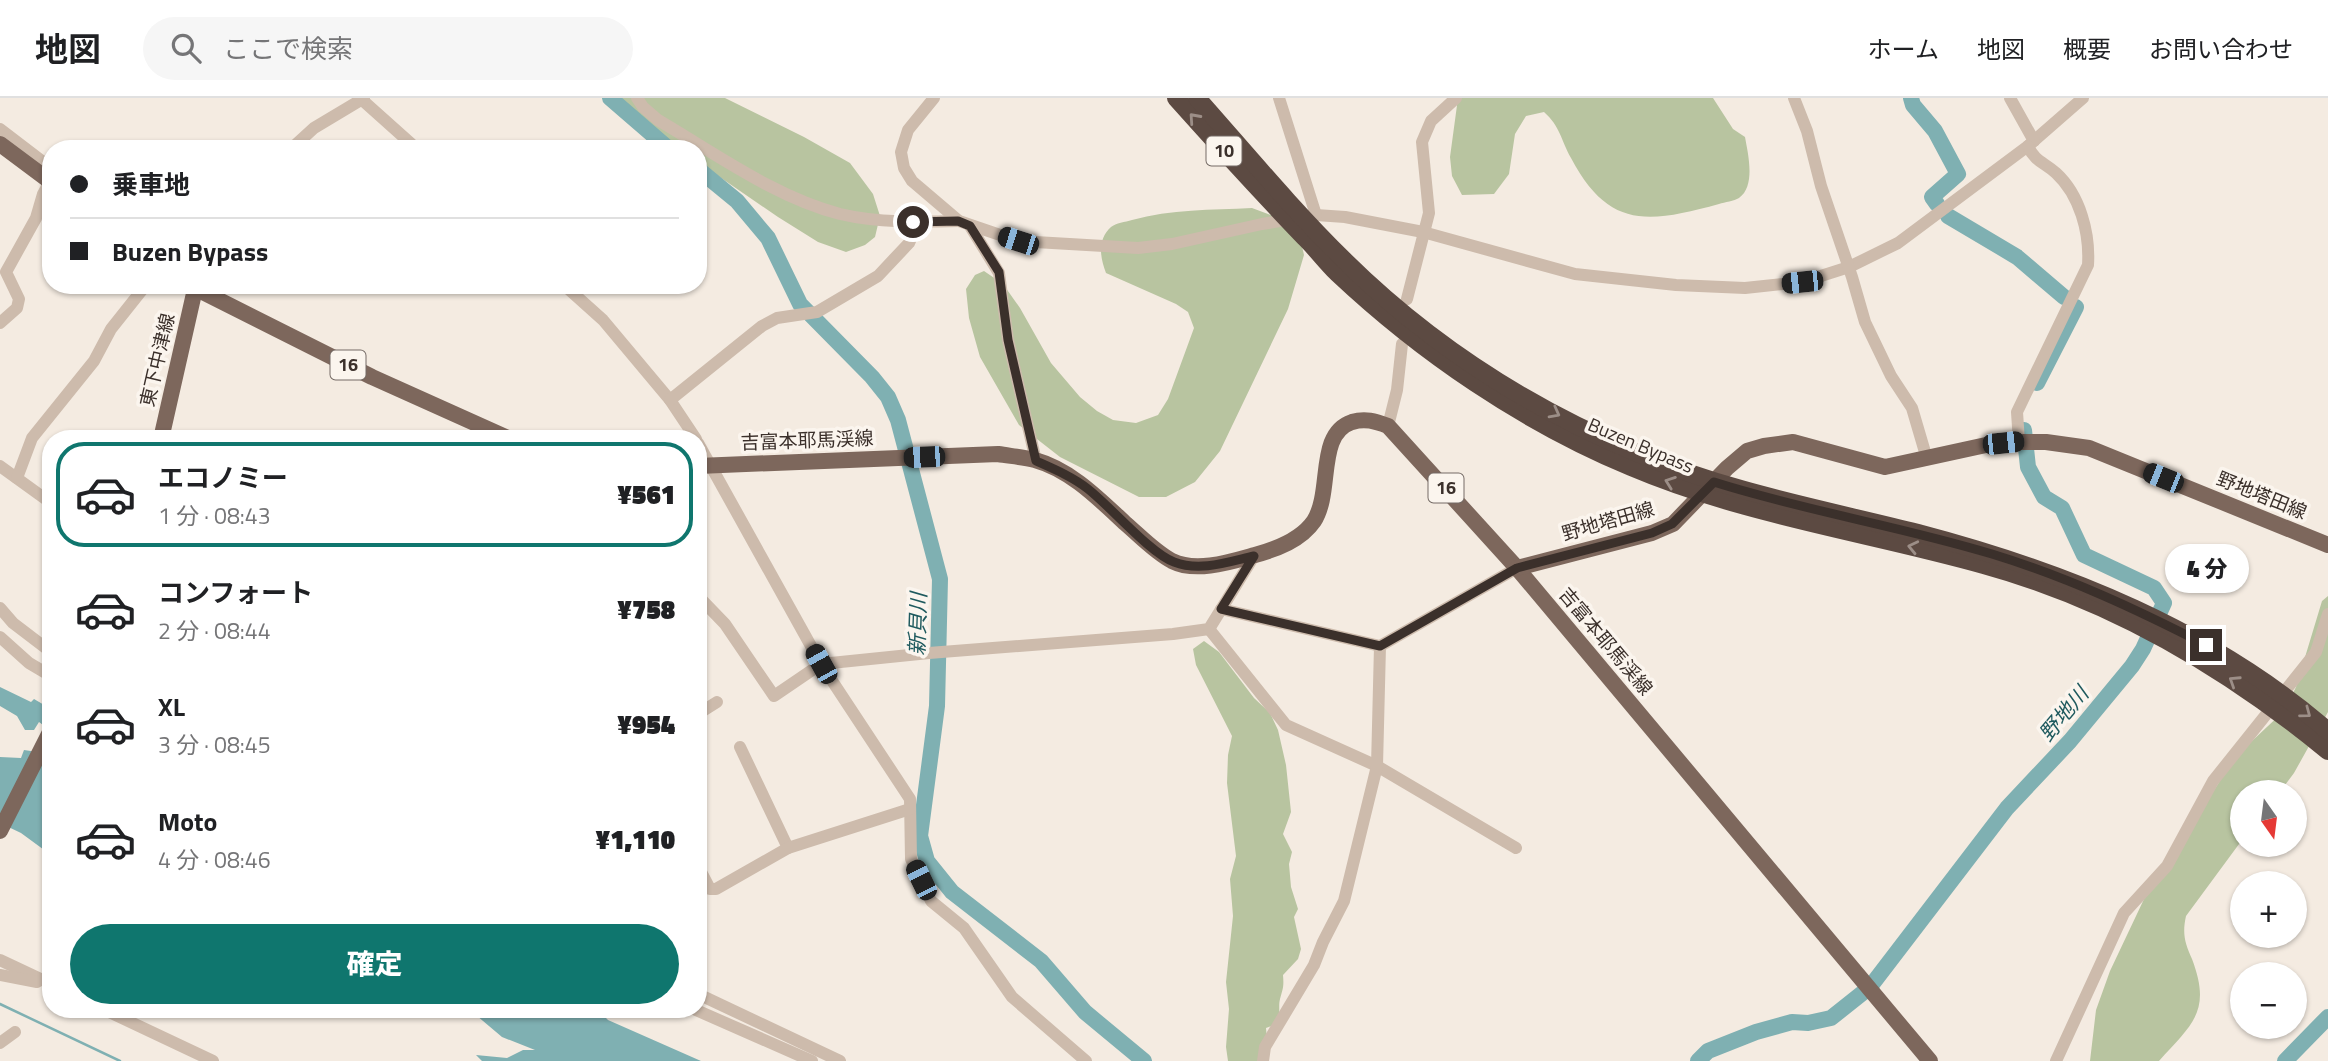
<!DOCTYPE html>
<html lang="ja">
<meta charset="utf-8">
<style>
body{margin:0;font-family:"Titillium Web","Noto Sans JP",sans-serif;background:#f6f6f6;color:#202124;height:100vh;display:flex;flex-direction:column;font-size:26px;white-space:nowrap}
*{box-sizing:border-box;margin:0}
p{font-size:23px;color:#757577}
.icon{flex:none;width:38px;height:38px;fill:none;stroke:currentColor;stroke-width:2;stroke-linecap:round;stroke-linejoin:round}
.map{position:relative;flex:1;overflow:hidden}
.side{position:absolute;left:42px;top:332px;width:665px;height:588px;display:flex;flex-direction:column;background:#fff;border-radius:28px;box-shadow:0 2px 5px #0004}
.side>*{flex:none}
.banner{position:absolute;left:42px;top:42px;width:665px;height:154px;border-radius:28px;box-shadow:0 2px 5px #0004;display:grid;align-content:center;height:154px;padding:0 28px;background:#fff}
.needle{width:46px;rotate:166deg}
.tools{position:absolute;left:2230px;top:682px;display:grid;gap:14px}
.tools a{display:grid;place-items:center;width:77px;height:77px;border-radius:50%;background:#fff;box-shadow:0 2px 5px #0004;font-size:35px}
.end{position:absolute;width:32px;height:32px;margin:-16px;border:9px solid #3b302b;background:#fff;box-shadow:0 0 0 4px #fff}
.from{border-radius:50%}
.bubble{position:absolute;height:49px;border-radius:24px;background:#fff;box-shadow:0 2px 5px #0004;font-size:23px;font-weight:800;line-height:49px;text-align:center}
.car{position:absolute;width:21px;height:42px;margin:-21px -10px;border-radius:9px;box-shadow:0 0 5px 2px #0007;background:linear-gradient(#222 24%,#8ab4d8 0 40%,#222 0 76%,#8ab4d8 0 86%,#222 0)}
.banner b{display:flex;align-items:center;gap:24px;height:66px;font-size:26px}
.banner b+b{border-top:2px solid #e0e0e0}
.banner i{width:18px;height:18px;background:#202124}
ul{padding:12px 0 0;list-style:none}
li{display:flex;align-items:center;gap:21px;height:105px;margin:0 14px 10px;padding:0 14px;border:4px solid transparent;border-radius:28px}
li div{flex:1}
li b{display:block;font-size:26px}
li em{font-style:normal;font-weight:800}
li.selected{border-color:#0f766e}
li>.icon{width:63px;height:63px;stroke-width:1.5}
.primary-button{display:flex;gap:14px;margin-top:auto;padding:14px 28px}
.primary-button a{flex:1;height:80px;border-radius:42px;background:#0f766e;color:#fff;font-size:28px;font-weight:800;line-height:80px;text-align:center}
header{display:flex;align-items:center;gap:42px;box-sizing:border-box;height:98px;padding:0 35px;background:#fff;border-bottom:2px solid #e0e0e0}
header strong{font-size:33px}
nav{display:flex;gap:38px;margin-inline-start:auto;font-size:24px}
.search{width:490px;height:63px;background:#f6f6f6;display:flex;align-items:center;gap:18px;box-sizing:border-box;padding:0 24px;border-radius:38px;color:#757577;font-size:26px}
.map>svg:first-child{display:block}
</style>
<header>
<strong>地図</strong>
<div class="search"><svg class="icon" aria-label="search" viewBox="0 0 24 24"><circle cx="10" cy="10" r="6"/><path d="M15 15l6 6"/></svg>ここで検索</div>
<nav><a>ホーム</a><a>地図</a><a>概要</a><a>お問い合わせ</a></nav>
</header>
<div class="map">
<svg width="2328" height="963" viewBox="0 0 2328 963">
<rect width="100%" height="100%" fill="#f4ebe1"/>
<g fill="#b8c4a0">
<polygon points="609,0 725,0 804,39 850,65 873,96 880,118 875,139 865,147 846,154 818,144 778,119 698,64 698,51 679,51"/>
<path d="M1458 0H1713L1733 31 1745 39C1748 56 1756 88 1739 100 1734 103 1725 104 1719 106 1649 125 1609 132 1571 60 1561 42 1560 28 1544 14L1526 18 1515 36 1509 76 1494 96 1462 97 1452 78 1450 59Z"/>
<path d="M1252 110 1297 127 1304 157 1288 211 1220 353 1195 384 1166 399H1139L1060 359 1019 327 980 259 969 220 966 191 975 177 984 173 1003 186 1020 210 1051 265 1080 299 1097 313 1113 322 1136 325 1158 317 1168 301 1194 230 1188 214 1176 206 1106 175C1100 159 1097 142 1111 129 1116 125 1125 124 1132 122 1171 111 1211 112 1252 110Z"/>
<path d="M2328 498V614L2294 675 2279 695H2242V742L2186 818C2182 836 2185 845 2192 861 2212 914 2192 926 2159 963H2090L2096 912 2110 873 2145 799 2236 658 2284 613 2296 589 2322 503Z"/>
<path d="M1204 543 1219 554 1254 600 1270 615 1278 632 1286 667 1291 714 1283 736 1292 754 1289 766 1291 789 1298 811 1294 819 1301 851 1298 861 1283 877C1284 889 1283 890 1280 901 1278 909 1281 915 1277 926L1266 930 1267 942 1264 963H1228L1226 949 1229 911 1226 884 1233 818 1230 781 1236 758 1227 685 1228 657 1232 638 1196 567 1193 551Z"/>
</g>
<g fill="#7fb0b2">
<polygon points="0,589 31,604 34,601 51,611 51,633 39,624 34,632 25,632 17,618 0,608"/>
<polygon points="24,652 51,656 51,757 21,735 0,725 0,659 21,660"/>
<polygon points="470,912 598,912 608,922 701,963 482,963 476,957 507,960 523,952 535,952 502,939"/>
</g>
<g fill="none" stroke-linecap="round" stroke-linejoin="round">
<polyline stroke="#7fb0b2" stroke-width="2.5" points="0,906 120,963"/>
<g stroke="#7fb0b2" stroke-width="16">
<polyline points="610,0 669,51"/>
<polyline points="1911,0 1913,7 1935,33 1958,76 1932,99 1937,106"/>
<polyline points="698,71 737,103 768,140 800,206 872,279 888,299 898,322 940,481 937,608 920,738 927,763 952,794 1041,863 1085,914 1144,963"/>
<polyline points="1948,118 2017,159 2064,199"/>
<polyline points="2037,285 2076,209"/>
<polyline points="1698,963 1708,953 1756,934 1792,924 1808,925 1831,920 1870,889 2007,710 2070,643 2132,568 2143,551 2164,505 2154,490 2084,457 2062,410 2044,399 2028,369 2024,332"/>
<polyline points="2285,963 2328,919"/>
</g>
<g stroke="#cdbbac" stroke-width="12">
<polyline points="360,0 417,51"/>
<path d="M637 0 643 9 658 22C716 56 775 99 840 116 878 125 920 124 959 123"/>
<polyline points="934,0 908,32 901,54 904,70 912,83 959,123 1018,143 1138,150 1172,146 1262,126 1316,117 1345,119 1423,134 1575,176 1676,187 1745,190 1802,184 1849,169 1898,145 2028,48 2083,0"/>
<polyline points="1279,0 1316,117"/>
<polyline points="1794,0 1807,33 1821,88 1852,179 1865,224 1891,278 1912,310 1927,361"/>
<polyline points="2010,0 2034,43"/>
<polyline points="0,31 51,70"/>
<polyline points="291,51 314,30 364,0"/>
<polyline points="970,128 999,175 1008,242 1036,363"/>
<polyline points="564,187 603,222 670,302 696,341"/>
<polyline points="1407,201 1429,115 1422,44 1431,23 1456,0"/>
<polyline points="0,225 17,210 19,201 6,174 36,120 43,96 50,83"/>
<polyline points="670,302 762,228 777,220 817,214 878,178 909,145 913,136 913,124"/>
<polyline points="1388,328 1397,292 1402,246"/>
<path d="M2019 344 2017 314 2088 167C2090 135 2080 97 2056 75 2044 64 2035 64 2028 48"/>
<polyline points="698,345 821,566 910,701 911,761 931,803 964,830 1012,899 1086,963"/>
<polyline points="0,368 51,405"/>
<polyline points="17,380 32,340 94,263 111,231 146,187"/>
<polyline points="698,498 725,526 774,598 821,566 929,555 1173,536 1209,531 1254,458"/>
<polyline points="0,510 13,525 51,554"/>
<polyline points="1221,511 1380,548 1517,470"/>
<polyline points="1209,531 1286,627 1377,668 1516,750"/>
<polyline points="0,539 29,565 51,578"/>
<polyline points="698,616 717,604"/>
<polyline points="740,649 788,750"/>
<polyline points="698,768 710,791 716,791 788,750 910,711"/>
<polyline points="0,862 51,886"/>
<polyline points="0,877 37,884"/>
<polyline points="698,896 840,963"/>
<polyline points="105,912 213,963"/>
<polyline points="696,912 812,963"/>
<polyline points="0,945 15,934"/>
<polyline points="1263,963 1265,949 1314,867 1323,844 1344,803 1377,668 1380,548"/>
<polyline points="2056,963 2124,815 2167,768 2213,683 2316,554 2328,516"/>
</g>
<g stroke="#7d675c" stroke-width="16">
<polyline points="0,46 51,84"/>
<polyline points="189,187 372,279 510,341"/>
<polyline points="161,341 195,191"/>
<path d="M698 368 998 356C1010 358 1023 359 1035 362 1071 372 1099 401 1126 426 1140 438 1155 454 1172 463 1196 475 1230 464 1255 457 1277 451 1301 442 1314 423 1333 393 1316 336 1352 324 1365 320 1375 323 1388 328L1517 470 1930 963"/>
<polyline points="1517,470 1652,435 1673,426 1727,370 1747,353 1764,348 1793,344 1885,369 1986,347 2019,344 2046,344 2089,350 2328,447"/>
<polyline points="0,733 51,632"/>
</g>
<g stroke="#5c4a42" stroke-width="18">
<path d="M1176 0C1218 47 1261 94 1305 140 1316 151 1326 164 1337 175 1422 255 1523 324 1631 369 1744 417 1866 434 1984 467 2111 502 2227 570 2328 653"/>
<path d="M1197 0C1245 54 1292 111 1344 162 1428 245 1529 310 1637 355 1728 394 1823 411 1918 435 2066 474 2211 532 2328 633"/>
</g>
</g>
<defs><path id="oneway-chevron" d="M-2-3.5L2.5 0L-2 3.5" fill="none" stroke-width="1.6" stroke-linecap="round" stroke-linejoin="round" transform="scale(1.75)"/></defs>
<g stroke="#9c8e87">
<use href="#oneway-chevron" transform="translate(1194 20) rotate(-132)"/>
<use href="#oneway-chevron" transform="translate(1555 315) rotate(28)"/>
<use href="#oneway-chevron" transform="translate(1670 384) rotate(-160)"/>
<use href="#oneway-chevron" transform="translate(1913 449) rotate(-167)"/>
<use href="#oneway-chevron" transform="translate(2234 583) rotate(-147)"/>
<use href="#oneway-chevron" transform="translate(2306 615) rotate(37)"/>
</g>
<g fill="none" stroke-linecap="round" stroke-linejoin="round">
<path stroke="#3b302b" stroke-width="9" d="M913 124 958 123 970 128 999 174 1008 242 1036 363C1054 371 1073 379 1088 391 1111 409 1150 455 1174 464 1200 474 1228 464 1254 458L1221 511 1380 548 1517 470 1652 435 1672 426 1714 384C1805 413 1900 428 1992 456 2067 479 2136 511 2206 547"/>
</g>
<g text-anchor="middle" stroke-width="7" stroke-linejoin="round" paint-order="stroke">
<g fill="#fbf5ee" stroke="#756b66" stroke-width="2">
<rect x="1206.5" y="38.5" width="35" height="29" rx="5"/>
<rect x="330.5" y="252.5" width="35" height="29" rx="5"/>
<rect x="1428.5" y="375.5" width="35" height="29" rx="5"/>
</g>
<g font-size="18" font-weight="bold" fill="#3b302b">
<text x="1224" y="59">10</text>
<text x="348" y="273">16</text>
<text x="1446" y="396">16</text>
</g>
<g font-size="19" fill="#3b302b" stroke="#fbf5ee">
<text transform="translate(157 262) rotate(-77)" y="7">東下中津線</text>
<text transform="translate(807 342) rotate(-2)" y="7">吉富本耶馬渓線</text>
<text transform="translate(1641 347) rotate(23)" y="7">Buzen Bypass</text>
<text transform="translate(2262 397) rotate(22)" y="7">野地塔田線</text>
<text transform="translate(1608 423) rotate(-16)" y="7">野地塔田線</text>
<text transform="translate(1606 543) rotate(50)" y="7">吉富本耶馬渓線</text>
</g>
<g font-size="21" font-style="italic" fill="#1f5a5e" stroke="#fbf5ee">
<text transform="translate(918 526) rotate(-88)" y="7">新貝川</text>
<text transform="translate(2064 616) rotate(-50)" y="7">野地川</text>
</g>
</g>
</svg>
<div class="tools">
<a><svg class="needle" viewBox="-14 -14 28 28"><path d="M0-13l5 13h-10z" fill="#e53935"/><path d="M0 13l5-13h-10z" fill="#757577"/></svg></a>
<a>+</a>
<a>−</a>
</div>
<i class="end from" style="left:913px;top:124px"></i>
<i class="end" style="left:2206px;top:547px"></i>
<div class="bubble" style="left:2165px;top:446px;width:84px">4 分</div>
<i class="car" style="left:1018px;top:143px;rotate:288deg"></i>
<i class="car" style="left:1802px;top:184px;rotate:264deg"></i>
<i class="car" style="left:2003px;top:345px;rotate:84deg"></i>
<i class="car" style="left:924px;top:359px;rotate:268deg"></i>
<i class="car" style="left:2163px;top:380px;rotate:292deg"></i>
<i class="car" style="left:821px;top:566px;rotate:331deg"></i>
<i class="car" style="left:921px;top:782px;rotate:334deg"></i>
<div class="banner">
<b><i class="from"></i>乗車地</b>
<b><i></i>Buzen Bypass</b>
</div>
<section class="side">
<ul>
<li class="selected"><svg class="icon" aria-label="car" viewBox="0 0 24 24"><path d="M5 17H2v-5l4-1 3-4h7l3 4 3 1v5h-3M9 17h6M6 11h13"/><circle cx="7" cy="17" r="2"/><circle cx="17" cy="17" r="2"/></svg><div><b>エコノミー</b><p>1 分 · 08:43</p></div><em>¥561</em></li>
<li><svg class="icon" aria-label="car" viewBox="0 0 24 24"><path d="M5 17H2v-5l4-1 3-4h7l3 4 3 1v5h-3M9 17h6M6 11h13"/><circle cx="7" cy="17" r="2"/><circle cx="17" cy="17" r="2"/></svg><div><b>コンフォート</b><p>2 分 · 08:44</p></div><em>¥758</em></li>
<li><svg class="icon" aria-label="car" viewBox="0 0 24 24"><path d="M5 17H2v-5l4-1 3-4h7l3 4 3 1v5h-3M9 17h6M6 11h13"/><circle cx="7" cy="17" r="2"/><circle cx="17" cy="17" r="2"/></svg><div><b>XL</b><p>3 分 · 08:45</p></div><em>¥954</em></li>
<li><svg class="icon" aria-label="car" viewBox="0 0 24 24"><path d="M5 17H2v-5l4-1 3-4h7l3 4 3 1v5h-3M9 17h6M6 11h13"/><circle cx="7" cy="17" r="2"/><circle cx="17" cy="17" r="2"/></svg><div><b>Moto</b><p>4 分 · 08:46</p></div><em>¥1,110</em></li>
</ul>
<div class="primary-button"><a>確定</a></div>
</section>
</div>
